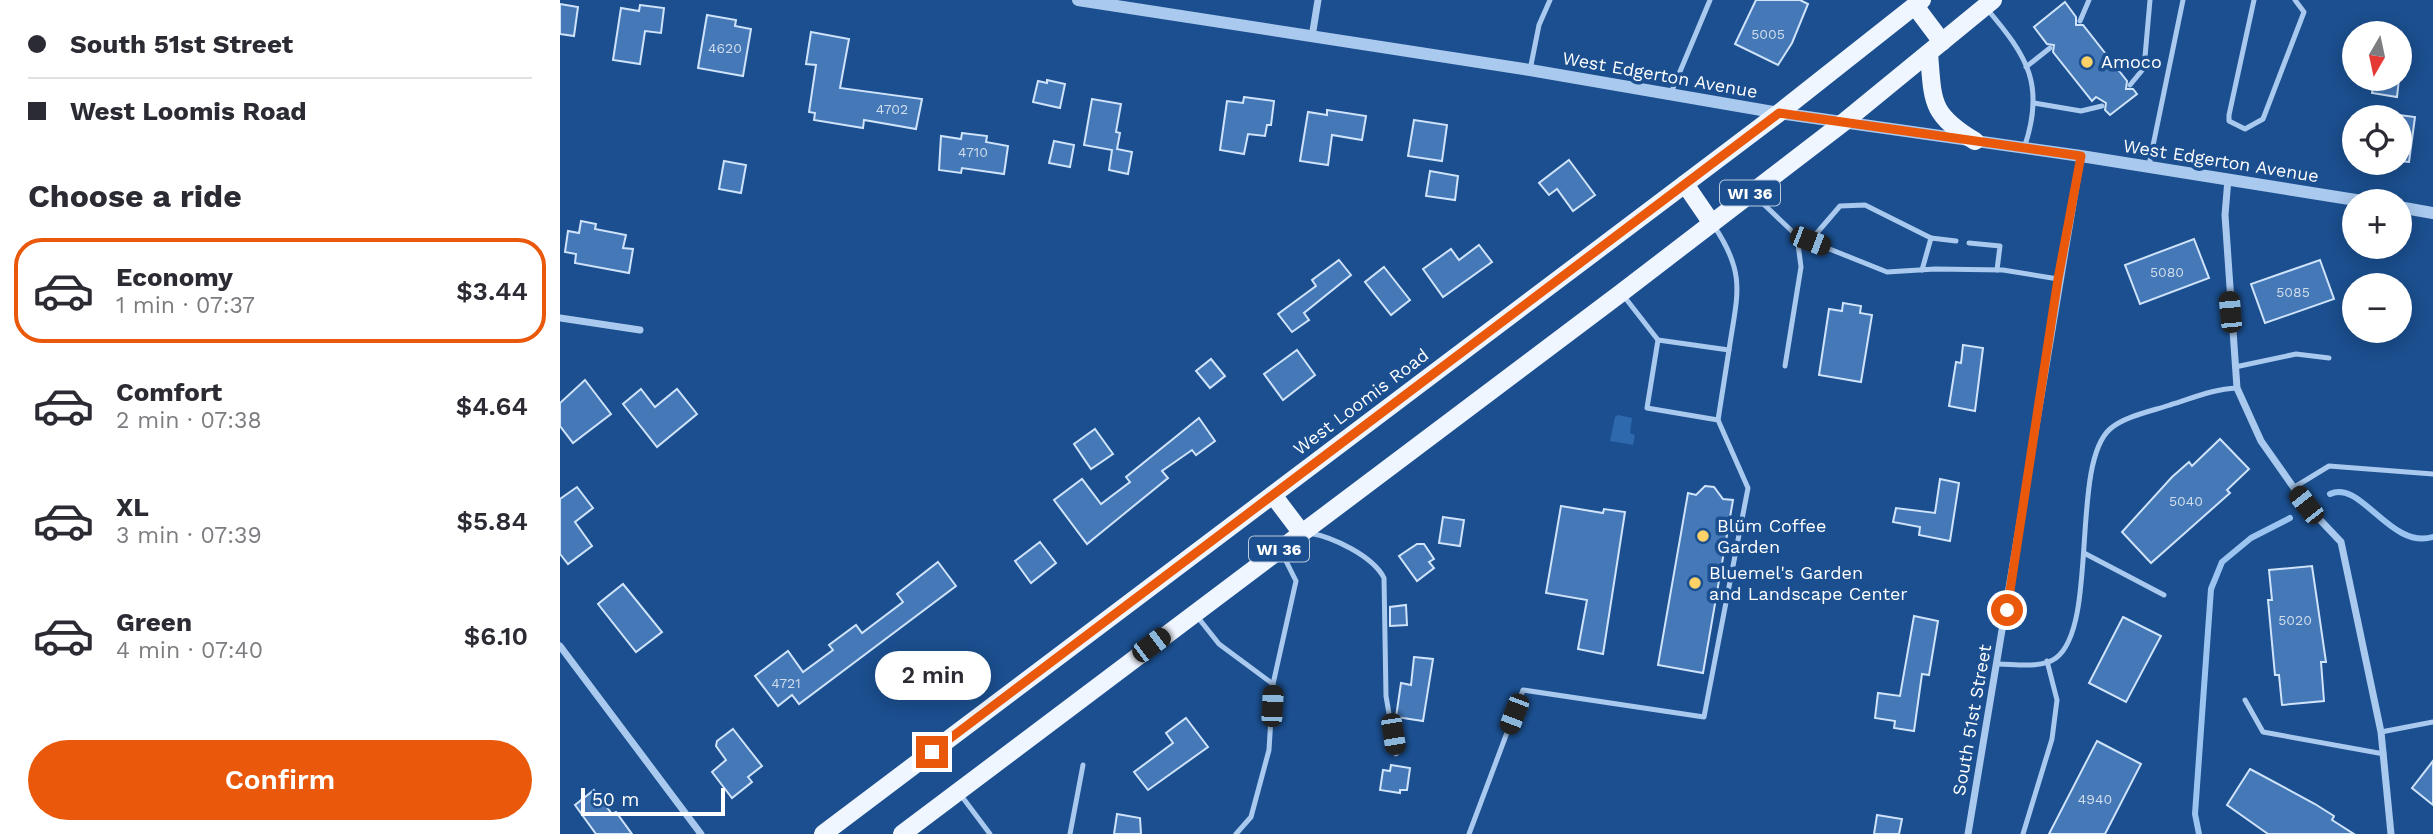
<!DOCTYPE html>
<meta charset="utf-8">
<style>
body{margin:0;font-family:"Work Sans",sans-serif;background:#f2f2f3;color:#2b2b33;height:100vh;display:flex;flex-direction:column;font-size:26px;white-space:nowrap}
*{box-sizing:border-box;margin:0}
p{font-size:23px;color:#7c7c81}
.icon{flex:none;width:38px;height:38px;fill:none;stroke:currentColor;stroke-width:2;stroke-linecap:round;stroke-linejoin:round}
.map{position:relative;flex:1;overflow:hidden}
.sheet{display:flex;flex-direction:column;background:#fff;width:560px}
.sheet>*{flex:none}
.banner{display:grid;align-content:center;height:154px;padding:0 28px;background:#fff}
.needle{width:46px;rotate:189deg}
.fabs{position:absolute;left:1782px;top:21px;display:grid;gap:14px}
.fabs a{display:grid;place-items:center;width:70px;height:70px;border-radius:50%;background:#fff;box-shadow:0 4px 18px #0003;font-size:35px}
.scale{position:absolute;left:21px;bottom:18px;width:144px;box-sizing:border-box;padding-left:7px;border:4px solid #fff;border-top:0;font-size:19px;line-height:24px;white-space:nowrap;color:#fff;-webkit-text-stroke:5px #1b4f8f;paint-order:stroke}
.end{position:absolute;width:32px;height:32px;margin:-16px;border:9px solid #ea580c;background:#fff;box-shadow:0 0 0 4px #fff}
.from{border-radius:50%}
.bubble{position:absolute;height:49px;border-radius:24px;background:#fff;box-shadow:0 4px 18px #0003;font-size:23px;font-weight:600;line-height:49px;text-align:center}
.car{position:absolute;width:21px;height:42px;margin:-21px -10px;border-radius:9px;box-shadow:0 0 5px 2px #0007;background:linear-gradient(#222 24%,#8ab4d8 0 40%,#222 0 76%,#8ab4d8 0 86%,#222 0)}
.banner b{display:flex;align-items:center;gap:24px;height:66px;font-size:26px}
.banner b+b{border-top:2px solid #e1e1e2}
.banner i{width:18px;height:18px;background:#2b2b33}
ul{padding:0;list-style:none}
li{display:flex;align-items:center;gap:21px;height:105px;margin:0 14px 10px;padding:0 14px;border:4px solid transparent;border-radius:28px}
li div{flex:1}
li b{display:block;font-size:26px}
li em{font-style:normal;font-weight:600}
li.on{border-color:#ea580c}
li>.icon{width:63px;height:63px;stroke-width:1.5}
h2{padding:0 28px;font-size:32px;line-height:84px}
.primary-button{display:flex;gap:14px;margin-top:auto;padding:14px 28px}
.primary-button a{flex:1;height:80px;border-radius:42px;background:#ea580c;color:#fff;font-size:28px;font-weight:600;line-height:80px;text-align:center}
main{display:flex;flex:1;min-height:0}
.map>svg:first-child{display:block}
</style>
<main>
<section class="sheet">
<div class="banner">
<b><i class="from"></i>South 51st Street</b>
<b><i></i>West Loomis Road</b>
</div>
<h2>Choose a ride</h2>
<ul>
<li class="on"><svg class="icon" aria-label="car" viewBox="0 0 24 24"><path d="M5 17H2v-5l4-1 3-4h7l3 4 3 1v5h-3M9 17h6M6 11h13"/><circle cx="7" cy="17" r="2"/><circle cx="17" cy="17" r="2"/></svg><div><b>Economy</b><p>1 min · 07:37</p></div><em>$3.44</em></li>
<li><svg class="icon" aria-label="car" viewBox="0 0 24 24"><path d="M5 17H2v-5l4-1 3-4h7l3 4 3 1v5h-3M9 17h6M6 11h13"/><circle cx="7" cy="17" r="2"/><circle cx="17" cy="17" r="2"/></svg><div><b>Comfort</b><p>2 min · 07:38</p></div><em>$4.64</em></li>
<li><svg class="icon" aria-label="car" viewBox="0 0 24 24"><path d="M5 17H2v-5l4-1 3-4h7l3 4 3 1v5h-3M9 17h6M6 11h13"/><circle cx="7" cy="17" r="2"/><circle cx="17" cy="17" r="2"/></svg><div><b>XL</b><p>3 min · 07:39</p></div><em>$5.84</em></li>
<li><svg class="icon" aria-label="car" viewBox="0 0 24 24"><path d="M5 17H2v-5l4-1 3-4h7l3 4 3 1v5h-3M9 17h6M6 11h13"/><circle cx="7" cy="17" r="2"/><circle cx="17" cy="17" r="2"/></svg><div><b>Green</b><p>4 min · 07:40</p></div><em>$6.10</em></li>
</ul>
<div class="primary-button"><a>Confirm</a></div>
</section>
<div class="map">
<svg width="1873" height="834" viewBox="0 0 1873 834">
<rect width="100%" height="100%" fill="#1b4f8f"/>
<polygon fill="#2e69ad" points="1058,415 1072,418 1070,433 1075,435 1073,445 1050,441 1055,417"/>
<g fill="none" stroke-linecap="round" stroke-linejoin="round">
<g stroke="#9cc4f0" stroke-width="6">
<path d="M1770 494C1801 479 1830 550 1873 537"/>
<polyline points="1639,834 1635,814 1651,589 1662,562 1691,538 1730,518"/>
</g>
</g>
<g fill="#4478b7" stroke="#cfe3fa" stroke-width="2">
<polygon points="1196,0 1240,0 1248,4 1232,43 1218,65 1175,44"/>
<polygon points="1505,2 1516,17 1516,25 1523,25 1567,81 1566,89 1573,89 1577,94 1550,115 1545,110 1546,103 1536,97 1532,101 1493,52 1494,45 1487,44 1474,27"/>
<polygon points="0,4 18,7 14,36 0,34"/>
<polygon points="80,5 104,8 101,33 85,31 80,64 53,60 61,8 79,11"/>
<polygon points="147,15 176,20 175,26 191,29 183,76 138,68"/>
<polygon points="251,32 289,39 280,88 362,99 356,129 304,120 303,128 254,120 255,113 249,112 256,65 246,64"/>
<polygon points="1815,79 1839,79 1837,97 1812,93"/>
<polygon points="487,80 505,84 500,108 473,102 478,81 487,83"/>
<polygon points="684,97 714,101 711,125 707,125 705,136 688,134 684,154 660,150 667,101 683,103"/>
<polygon points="532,99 561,104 556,132 560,133 557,149 572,152 568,174 549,170 552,150 524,145"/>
<polygon points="767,110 806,116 802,140 772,135 768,165 740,161 748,112 767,115"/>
<polygon points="1839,115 1855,117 1849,162 1839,161"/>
<polygon points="854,120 887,125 882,161 848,156"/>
<polygon points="402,133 427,136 426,142 448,146 444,174 402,168 401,173 379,170 381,136 401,139"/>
<polygon points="494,141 514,145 510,167 489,163"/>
<polygon points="1009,160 1035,195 1013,211 997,189 989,195 979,183"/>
<polygon points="164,161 186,165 181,193 159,189"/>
<polygon points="870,171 898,176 895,200 866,196"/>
<polygon points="21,221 36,224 35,229 66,235 63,248 73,249 69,273 15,263 16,254 5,252 8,231 19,233"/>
<polygon points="1634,239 1649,278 1580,304 1565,265"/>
<polygon points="919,245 932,262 883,297 863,269 891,249 899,260"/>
<polygon points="779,260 791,275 744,313 749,320 732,332 718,314 756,286 752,280"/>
<polygon points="1760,260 1774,299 1705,323 1691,284"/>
<polygon points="824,267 850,300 831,315 805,282"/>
<polygon points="1283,303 1301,306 1300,313 1312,315 1301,382 1259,375 1269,309 1282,311"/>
<polygon points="1403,345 1423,348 1415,411 1389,406 1396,362 1401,363"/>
<polygon points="737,350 755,375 723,400 704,374"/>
<polygon points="651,359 665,376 650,388 636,371"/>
<polygon points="25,380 51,414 13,443 0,426 0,403"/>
<polygon points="81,389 95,407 117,389 137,414 97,447 63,404"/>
<polygon points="639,418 655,441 636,455 632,450 602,471 608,478 527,544 494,500 522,479 541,504 570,482 566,477"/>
<polygon points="535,429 553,454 531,469 514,444"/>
<polygon points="1660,439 1689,469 1667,490 1670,493 1591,563 1562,532 1612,477 1629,462 1632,466"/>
<polygon points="1380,479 1399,483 1390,541 1359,535 1360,527 1333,522 1336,508 1375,513"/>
<polygon points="1145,486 1154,487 1163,499 1173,500 1143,673 1098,665 1128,493 1136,495"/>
<polygon points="17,487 33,508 15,522 32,546 8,564 0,554 0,499"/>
<polygon points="1001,506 1043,513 1044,509 1065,512 1043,654 1018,649 1027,600 986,593"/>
<polygon points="883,517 904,520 900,546 879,543"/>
<polygon points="480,542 496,563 471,583 455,561"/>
<polygon points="857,544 864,544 874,559 869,562 874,568 857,581 839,556"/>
<polygon points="378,562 396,586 239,704 232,695 218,706 195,676 228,651 243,672 273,650 269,645 296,625 302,633 343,602 337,594"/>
<polygon points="1752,566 1766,662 1761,662 1764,701 1722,705 1719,675 1715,675 1708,600 1712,600 1709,570"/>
<polygon points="63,584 102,632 76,652 38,604"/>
<polygon points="846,605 847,625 830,626 830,607"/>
<polygon points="1354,616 1378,621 1369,675 1362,674 1354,731 1334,728 1335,721 1315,718 1318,693 1340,696"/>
<polygon points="1563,617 1601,636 1566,702 1529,683"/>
<polygon points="854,657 873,659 863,721 836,717 841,683 851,685"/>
<polygon points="626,718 648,747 588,790 574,772 613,743 606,733"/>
<polygon points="173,729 202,766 188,777 192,782 172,798 152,772 166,760 156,746 157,741"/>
<polygon points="1537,741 1581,764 1545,834 1489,834"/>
<polygon points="1873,761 1873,805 1852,788"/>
<polygon points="831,765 850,768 847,790 840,790 840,793 820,790 823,770 830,771"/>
<polygon points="1690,769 1755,804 1774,816 1772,820 1794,834 1708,834 1667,805"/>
<polygon points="34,790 52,814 56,812 72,834 36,834 15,805"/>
<polygon points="557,814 580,818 581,834 554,834"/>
<polygon points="1317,815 1342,819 1339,834 1314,834"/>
</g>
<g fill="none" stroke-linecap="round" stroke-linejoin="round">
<g stroke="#a9c9ee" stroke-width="5">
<polyline points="1694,0 1669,115 1669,121 1685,129 1703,119 1744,12 1735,0"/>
<path d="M1427 9C1467 56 1486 85 1464 148"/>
<polyline points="1520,21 1529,0"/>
<polyline points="1466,67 1490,48"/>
<polyline points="970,70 979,25 990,0"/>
<polyline points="1570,85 1584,68 1590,0"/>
<polyline points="1111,93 1150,0"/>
<polyline points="1474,103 1521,111 1542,106"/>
<polyline points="1589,165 1623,0"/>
<polyline points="1194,195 1237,236 1327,272 1375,269 1443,270 1498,279"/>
<polyline points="1371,238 1396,241"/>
<polyline points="1250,241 1280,206 1305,205 1371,238 1362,270"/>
<polyline points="1409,243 1440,246 1437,270"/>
<path d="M1063 295 1098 340 1169 350C1177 295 1187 275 1154 226"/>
<polyline points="1225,366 1241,267 1237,236"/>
<polyline points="1675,367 1736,354 1769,358"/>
<polyline points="1158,420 1169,350"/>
<polyline points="1733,488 1769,466 1873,474"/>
<path d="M749 533C773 537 813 556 824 578L826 696 836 754"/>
<polyline points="1524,553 1604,595"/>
<polyline points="636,615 659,644 713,684"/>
<path d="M1438 664C1455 664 1481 669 1496 658 1539 626 1510 464 1550 429 1565 416 1592 411 1610 405 1633 398 1653 389 1677 388"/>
<polyline points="1685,700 1703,732 1824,754"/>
<polyline points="1821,732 1873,722"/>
<polyline points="400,794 430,834"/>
<polyline points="510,834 523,765"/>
<polyline points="676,834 691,817 709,750 713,684 736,581 721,551"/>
<polyline points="909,834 963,690 1144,717 1188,488 1158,420 1087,408 1098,340"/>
<polyline points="1463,834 1492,739 1497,700 1487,661"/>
</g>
<g stroke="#a9c9ee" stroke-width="7">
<polyline points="752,37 758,0"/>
<polyline points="1668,179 1665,215 1677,388 1701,441 1746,505 1781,542 1821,732 1831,834"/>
<polyline points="0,318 80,330"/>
<polyline points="0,646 141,834"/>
<polyline points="1408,834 1521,156"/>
</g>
<g stroke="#a9c9ee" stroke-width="12">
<polyline points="518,0 970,70 1219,113 1521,156 1802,201"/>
<polyline points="1839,207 1873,213"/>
</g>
<g stroke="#f0f6ff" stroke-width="18">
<polyline points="1355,6 1382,42"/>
<path d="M1369 53C1373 102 1370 114 1415 141"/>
<polyline points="1125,184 1151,222"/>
<polyline points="713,495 741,532"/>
<polyline points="263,834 1219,113 1362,0"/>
<polyline points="342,834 1061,293 1284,122 1433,0"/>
</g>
</g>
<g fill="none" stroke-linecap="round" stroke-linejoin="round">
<polyline stroke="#ea580c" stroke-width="9" points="372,752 1219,113 1521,156 1498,279 1447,610"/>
</g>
<g fill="#ffd166" stroke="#1b4f8f" stroke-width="2.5">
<circle cx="1527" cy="62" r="7"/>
<circle cx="1143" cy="536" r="7"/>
<circle cx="1135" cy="583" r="7"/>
</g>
<g text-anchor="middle" stroke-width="7" stroke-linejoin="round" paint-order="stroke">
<g font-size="14" fill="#d0dded">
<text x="1208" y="39">5005</text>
<text x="165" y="53">4620</text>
<text x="332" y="114">4702</text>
<text x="413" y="157">4710</text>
<text x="1607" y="277">5080</text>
<text x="1733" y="297">5085</text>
<text x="1626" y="506">5040</text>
<text x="1735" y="625">5020</text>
<text x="226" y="688">4721</text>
<text x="1535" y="804">4940</text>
</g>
<g fill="#1b4f8f" stroke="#bbcadd" stroke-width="2">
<rect x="1160" y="180.5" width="60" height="25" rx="5"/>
<rect x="689" y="536.5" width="60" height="25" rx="5"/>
</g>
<g font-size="16" font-weight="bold" fill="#fff">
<text x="1190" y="199">WI 36</text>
<text x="719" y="555">WI 36</text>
</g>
<g font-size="18" fill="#fff" stroke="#1b4f8f" text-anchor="start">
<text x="1541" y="68">Amoco</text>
<text x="1157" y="532">Blüm Coffee<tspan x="1157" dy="21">Garden</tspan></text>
<text x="1149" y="579">Bluemel's Garden<tspan x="1149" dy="21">and Landscape Center</tspan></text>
</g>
<g font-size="18" fill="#fff" stroke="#1b4f8f">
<text transform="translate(1100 75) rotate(10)" y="6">West Edgerton Avenue</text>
<text transform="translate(1661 161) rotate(9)" y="6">West Edgerton Avenue</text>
<text transform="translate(801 402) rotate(-37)" y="6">West Loomis Road</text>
<text transform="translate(1412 720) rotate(-80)" y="6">South 51st Street</text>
</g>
</g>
</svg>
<div class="fabs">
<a><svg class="needle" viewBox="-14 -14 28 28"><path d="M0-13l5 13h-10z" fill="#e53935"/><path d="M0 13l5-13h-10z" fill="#7c7c81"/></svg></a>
<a><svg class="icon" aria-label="locate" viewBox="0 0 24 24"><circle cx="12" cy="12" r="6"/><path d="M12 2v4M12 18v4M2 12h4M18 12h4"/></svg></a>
<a>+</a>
<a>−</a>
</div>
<div class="scale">50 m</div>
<i class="end from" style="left:1447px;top:610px"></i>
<i class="end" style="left:372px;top:752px"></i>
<div class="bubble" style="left:315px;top:651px;width:116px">2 min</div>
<i class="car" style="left:1250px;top:241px;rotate:111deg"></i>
<i class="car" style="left:1670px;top:312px;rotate:355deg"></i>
<i class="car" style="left:1746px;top:505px;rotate:322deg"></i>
<i class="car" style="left:591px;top:645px;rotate:53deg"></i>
<i class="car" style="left:712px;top:706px;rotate:3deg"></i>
<i class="car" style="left:954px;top:714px;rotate:201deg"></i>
<i class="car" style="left:833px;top:734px;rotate:171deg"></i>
</div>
</main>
